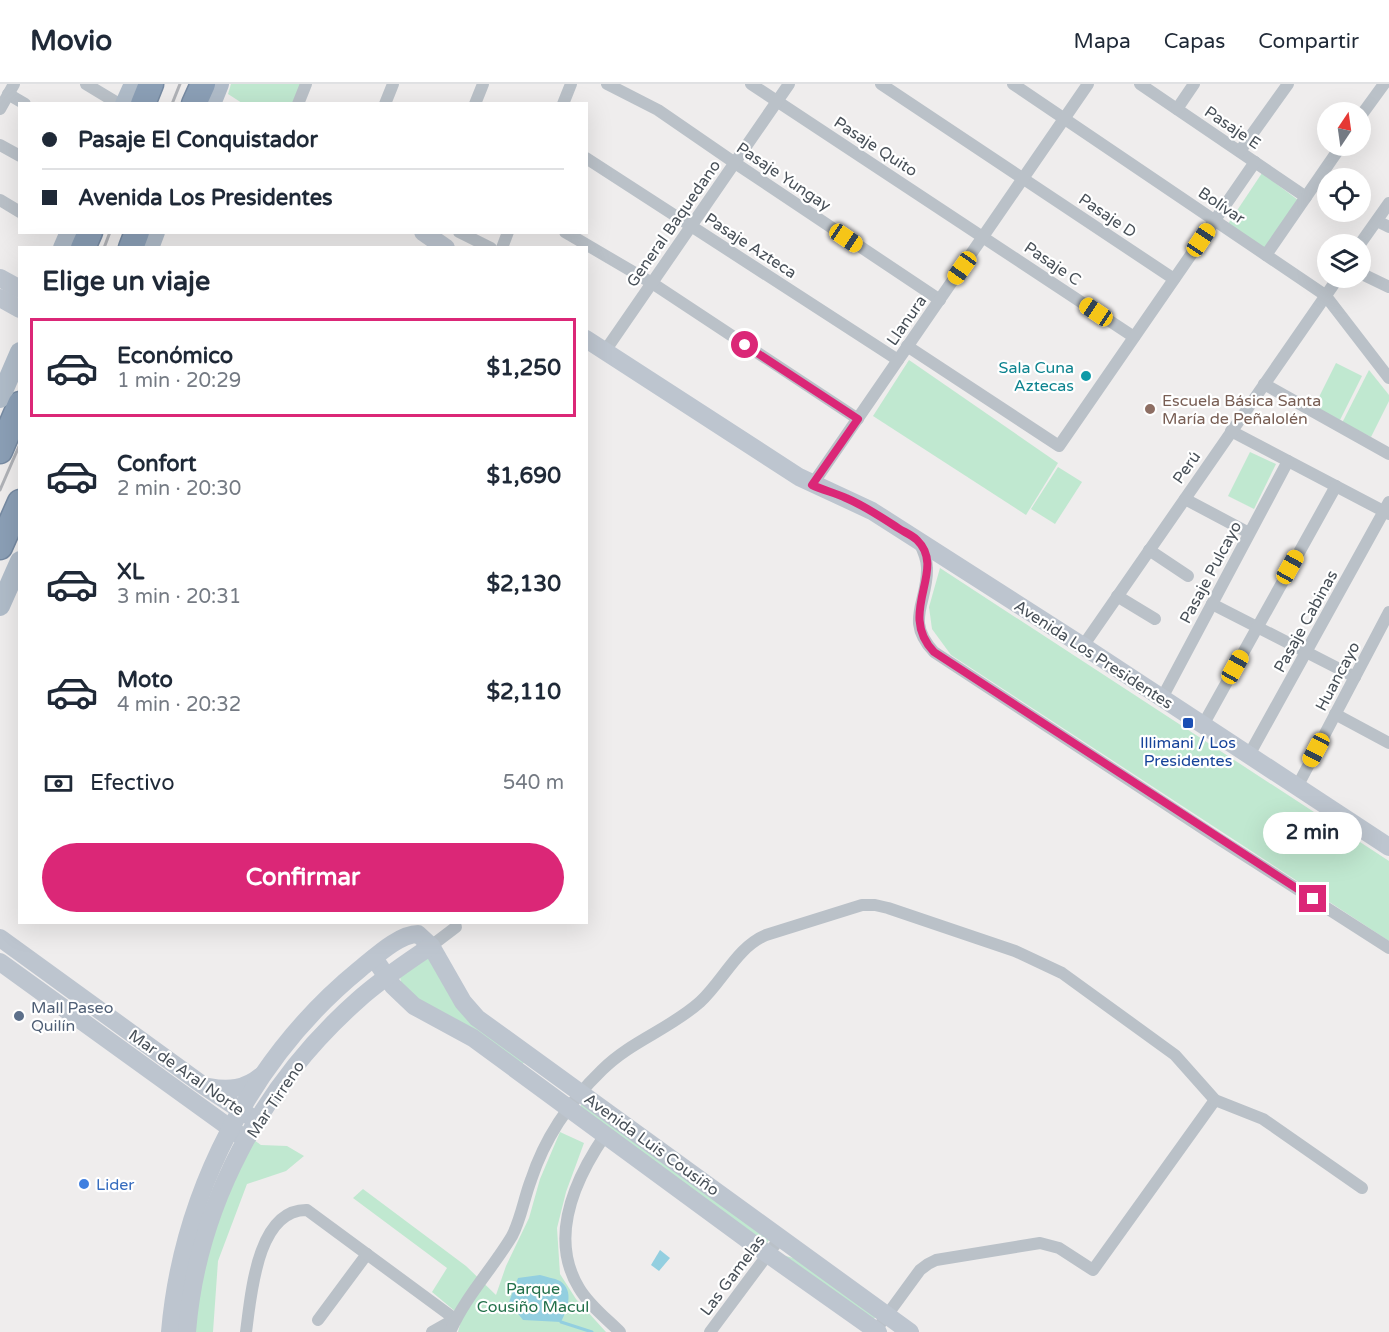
<!DOCTYPE html>
<html lang="es">
<meta charset="utf-8">
<style>
body{margin:0;font-family:"Varela Round",sans-serif;background:#f6f6f7;color:#1f2937;height:100vh;display:flex;flex-direction:column;font-size:22px;white-space:nowrap}
*{box-sizing:border-box;margin:0}
p{font-size:20px;color:#747a83}
.icon{flex:none;width:33px;height:33px;fill:none;stroke:currentColor;stroke-width:2;stroke-linecap:round;stroke-linejoin:round}
.map{position:relative;flex:1;overflow:hidden}
.sheet{position:absolute;left:18px;top:162px;width:570px;height:678px;display:flex;flex-direction:column;background:#fff;border-radius:0px;box-shadow:0 6px 24px #0002}
.sheet>*{flex:none}
.top-card{position:absolute;left:18px;top:18px;width:570px;height:132px;border-radius:0px;box-shadow:0 6px 24px #0002;display:grid;align-content:center;height:132px;padding:0 24px;background:#fff}
.needle{width:39px;rotate:13deg}
.buttons{position:absolute;left:1317px;top:18px;display:grid;gap:12px}
.buttons a{display:grid;place-items:center;width:54px;height:54px;border-radius:50%;background:#fff;box-shadow:0 6px 24px #0002;font-size:30px}
.end{position:absolute;width:27px;height:27px;margin:-14px;border:8px solid #db2777;background:#fff;box-shadow:0 0 0 3px #fff}
.from{border-radius:50%}
.bubble{position:absolute;height:42px;border-radius:21px;background:#fff;box-shadow:0 6px 24px #0002;font-size:20px;font-weight:700;line-height:42px;text-align:center}
.car{position:absolute;width:18px;height:36px;margin:-18px -9px;border-radius:8px;box-shadow:0 0 4px 2px #0007;background:linear-gradient(#f5c518 24%,#345 0 40%,#f5c518 0 76%,#345 0 86%,#f5c518 0)}
.top-card b{display:flex;align-items:center;gap:21px;height:57px;font-size:22px}
.top-card b+b{border-top:2px solid #e0e1e3}
.top-card i{width:15px;height:15px;background:#1f2937}
ul{padding:0;list-style:none}
li{display:flex;align-items:center;gap:18px;height:99px;margin:0 12px 9px;padding:0 12px;border:3px solid transparent;border-radius:0px}
li div{flex:1}
li b{display:block;font-size:22px}
li em{font-style:normal;font-weight:700}
li.selected{border-color:#db2777}
li>.icon{width:54px;height:54px;stroke-width:1.5}
h2{padding:0 24px;font-size:27px;line-height:72px}
.pay{display:flex;align-items:center;gap:15px;height:66px;padding:0 24px;font-size:22px}
.pay p{margin-inline-start:auto}
.action{display:flex;gap:12px;margin-top:auto;padding:12px 24px}
.action a{flex:1;height:69px;border-radius:36px;background:#db2777;color:#fff;font-size:24px;font-weight:700;line-height:69px;text-align:center}
header{display:flex;align-items:center;gap:36px;box-sizing:border-box;height:84px;padding:0 30px;background:#fff;border-bottom:2px solid #e0e1e3}
header strong{font-size:28px}
nav{display:flex;gap:33px;margin-inline-start:auto;font-size:21px}
.map>svg:first-child{display:block}
</style>
<header>
<strong>Movio</strong>
<nav><a>Mapa</a><a>Capas</a><a>Compartir</a></nav>
</header>
<div class="map">
<svg width="1389" height="1248" viewBox="0 0 1389 1248">
<rect width="100%" height="100%" fill="#efeded"/>
<g fill="#c0e8d0">
<polygon points="231,0 302,0 293,19 242,19 228,10"/>
<polygon points="1262,89 1298,116 1266,165 1228,140"/>
<polygon points="909,276 1058,379 1026,431 873,332"/>
<polygon points="1336,279 1362,292 1340,336 1314,323"/>
<polygon points="1369,286 1389,311 1389,317 1371,353 1342,339"/>
<polygon points="1250,368 1276,380 1254,425 1228,412"/>
<polygon points="1058,383 1082,398 1055,440 1031,425"/>
<polygon points="940,484 1389,777 1389,857 951,571 932,545 929,523"/>
<polygon points="428,874 525,977 522,981 426,923 401,898 400,893"/>
<polygon points="585,1019 769,1156 767,1159 580,1027 581,1021"/>
<polygon points="560,1048 584,1059 566,1108 557,1144 560,1190 576,1215 606,1248 458,1248 462,1233 432,1208 447,1184 353,1114 363,1105 466,1182 496,1211 506,1182 529,1134 540,1095"/>
<polygon points="254,1056 261,1061 287,1062 304,1072 286,1087 247,1100 218,1177 213,1248 194,1248 208,1152"/>
<polygon points="782,1171 797,1175 876,1232 873,1236"/>
</g>
<g fill="#93cfe0">
<polygon points="660,1166 670,1174 659,1187 651,1181"/>
<path d="M540 1191C546 1193 554 1194 560 1197 575 1207 567 1226 561 1238L523 1236 509 1218 518 1194Z"/>
</g>
<g fill="none" stroke-linecap="round" stroke-linejoin="round">
<polyline stroke="#93cfe0" stroke-width="3" points="561,1238 592,1248"/>
<defs>
<g id="highway">
<polyline points="143,20 151,0"/>
<polyline points="194,20 203,0"/>
<polyline points="83,164 90,148"/>
<polyline points="131,164 137,148"/>
<polyline points="0,367 20,320"/>
<polyline points="0,463 20,418"/>
</g>
</defs>
<use href="#highway" stroke="#768aa2" stroke-width="27"/>
<g stroke="#bac1c8" stroke-width="12">
<polyline points="86,0 119,20"/>
<polyline points="607,0 658,26 735,79 940,216"/>
<polyline points="751,0 1134,253"/>
<polyline points="881,0 1174,195"/>
<polyline points="1013,0 1325,211 1389,294"/>
<polyline points="1140,0 1306,113"/>
<polyline points="8,10 25,20"/>
<polyline points="298,20 306,0"/>
<polyline points="385,20 393,0"/>
<polyline points="475,20 483,0"/>
<polyline points="563,20 571,0"/>
<polyline points="0,25 14,0"/>
<polyline points="1177,25 1194,0"/>
<polyline points="1360,33 1384,0"/>
<polyline points="0,61 20,72"/>
<polyline points="1240,67 1288,0"/>
<polyline points="586,74 898,276"/>
<polyline points="0,116 20,128"/>
<polyline points="1377,137 1389,143"/>
<polyline points="459,148 491,164"/>
<polyline points="565,148 652,199 858,335"/>
<polyline points="1360,160 1389,119"/>
<polyline points="502,164 508,148"/>
<polyline points="1266,171 1341,62"/>
<polyline points="1360,189 1389,203"/>
<polyline points="907,262 1059,362 1255,78"/>
<polyline points="605,267 789,0"/>
<polyline points="1264,300 1389,370"/>
<polyline points="1231,347 1389,430"/>
<polyline points="812,401 1088,0"/>
<polyline points="1185,415 1249,449"/>
<path d="M919 458C923 466 927 474 927 484 928 519 904 536 934 568L1219 755 1389 864"/>
<polyline points="1149,466 1188,492"/>
<polyline points="1117,512 1155,535"/>
<polyline points="1212,520 1355,593"/>
<polyline points="1083,562 1338,194"/>
<polyline points="1162,614 1288,377"/>
<polyline points="1335,630 1389,659"/>
<polyline points="1203,641 1336,402"/>
<polyline points="1249,671 1389,418"/>
<polyline points="1297,703 1389,528"/>
<polyline points="431,862 456,843"/>
<path d="M605 1051C575 1095 548 1153 579 1204 589 1221 606 1234 620 1248"/>
<polyline points="318,1236 367,1170"/>
<polyline points="882,1238 920,1186 928,1180 936,1176 1040,1159 1059,1164 1093,1186 1215,1016"/>
<path d="M246 1248C251 1211 257 1125 307 1126L455 1235"/>
<polyline points="432,1248 455,1235"/>
<path d="M450 1248C465 1213 493 1184 512 1152 521 1135 524 1114 531 1096 545 1053 570 1017 602 986 631 957 670 945 700 918 723 897 737 863 766 851L862 821H875L888 824 1015 867 1062 889 1175 971 1215 1016 1263 1035 1362 1104"/>
<polyline points="710,1248 780,1154"/>
</g>
<g stroke="#bdc5cf" stroke-width="18">
<polyline points="423,148 446,164"/>
<polyline points="0,194 20,205"/>
<polyline points="0,214 20,225"/>
<polyline points="586,255 799,393 872,427 1083,562 1389,763"/>
<polyline points="0,854 204,1002 251,1033"/>
<polyline points="374,874 393,902 414,922 473,954 752,1159 878,1248"/>
<polyline points="0,878 241,1052"/>
<path d="M209 1003C229 1007 245 1005 261 992"/>
<path d="M170 1248C182 1109 252 973 360 885 375 873 399 850 418 850L431 862 463 918 477 934 910 1248"/>
<path d="M187 1248C197 1121 262 1001 358 916 380 896 406 879 431 862"/>
</g>
<g stroke="#b0bcc9" stroke-width="20">
<polyline points="125,20 134,0"/>
<polyline points="211,20 219,0"/>
<polyline points="63,164 70,148"/>
<polyline points="149,164 155,148"/>
<polyline points="0,314 20,268"/>
<polyline points="0,522 20,477"/>
</g>
<use href="#highway" stroke="#8b9fb6" stroke-width="24"/>
<g stroke="#b0b2b7" stroke-width="3">
<polyline points="172,20 180,0"/>
<polyline points="104,164 110,148"/>
<polyline points="0,406 20,360"/>
</g>
</g>
<g fill="none" stroke-linecap="round" stroke-linejoin="round">
<path stroke="#db2777" stroke-width="8" d="M745 261 858 335 812 401C823 406 835 409 846 414 865 422 881 433 898 444 904 448 912 451 917 456 948 486 896 528 934 568L1313 815"/>
</g>
<circle fill="#0f9aa8" stroke="#fff" stroke-width="2" cx="1086" cy="292" r="6"/>
<circle fill="#8d6e63" stroke="#fff" stroke-width="2" cx="1150" cy="325" r="6"/>
<rect fill="#1a4fb4" stroke="#fff" stroke-width="2" x="1182" y="633" width="12" height="12" rx="3"/>
<circle fill="#5c6f8a" stroke="#fff" stroke-width="2" cx="19" cy="932" r="6"/>
<circle fill="#3f7fe0" stroke="#fff" stroke-width="2" cx="84" cy="1100" r="6"/>
<g text-anchor="middle" stroke-width="4.5" stroke-linejoin="round" paint-order="stroke">
<g font-size="16" fill="#485058" stroke="#fff">
<text transform="translate(1233 43) rotate(34)" y="6">Pasaje E</text>
<text transform="translate(876 62) rotate(33)" y="6">Pasaje Quito</text>
<text transform="translate(784 92) rotate(34)" y="6">Pasaje Yungay</text>
<text transform="translate(1222 121) rotate(34)" y="6">Bolívar</text>
<text transform="translate(1108 131) rotate(34)" y="6">Pasaje D</text>
<text transform="translate(673 139) rotate(-55)" y="6">General Baquedano</text>
<text transform="translate(751 161) rotate(33)" y="6">Pasaje Azteca</text>
<text transform="translate(1053 179) rotate(34)" y="6">Pasaje C</text>
<text transform="translate(906 236) rotate(-55)" y="6">Llanura</text>
<text transform="translate(1186 383) rotate(-55)" y="6">Perú</text>
<text transform="translate(1210 488) rotate(-62)" y="6">Pasaje Pulcayo</text>
<text transform="translate(1305 537) rotate(-61)" y="6">Pasaje Cabinas</text>
<text transform="translate(1094 570) rotate(33)" y="6">Avenida Los Presidentes</text>
<text transform="translate(1337 592) rotate(-62)" y="6">Huancayo</text>
<text transform="translate(187 988) rotate(35)" y="6">Mar de Aral Norte</text>
<text transform="translate(275 1015) rotate(-56)" y="6">Mar Tirreno</text>
<text transform="translate(652 1060) rotate(36)" y="6">Avenida Luis Cousiño</text>
<text transform="translate(732 1191) rotate(-53)" y="6">Las Gamelas</text>
</g>
<g font-size="16" fill="#0d838f" stroke="#fff" text-anchor="end">
<text x="1074" y="289">Sala Cuna<tspan x="1074" dy="18">Aztecas</tspan></text>
</g>
<g font-size="16" fill="#785e54" stroke="#fff" text-anchor="start">
<text x="1162" y="322">Escuela Básica Santa<tspan x="1162" dy="18">María de Peñalolén</tspan></text>
</g>
<g font-size="16" fill="#164399" stroke="#fff">
<text x="1188" y="664">Illimani / Los<tspan x="1188" dy="18">Presidentes</tspan></text>
</g>
<g font-size="16" fill="#4e5e75" stroke="#fff" text-anchor="start">
<text x="31" y="929">Mall Paseo<tspan x="31" dy="18">Quilín</tspan></text>
</g>
<g font-size="16" fill="#366cbe" stroke="#fff" text-anchor="start">
<text x="96" y="1106">Lider</text>
</g>
<g font-size="16" fill="#22704a" stroke="#fff">
<text x="533" y="1210">Parque<tspan x="533" dy="18">Cousiño Macul</tspan></text>
</g>
</g>
</svg>
<div class="buttons">
<a><svg class="needle" viewBox="-14 -14 28 28"><path d="M0-13l5 13h-10z" fill="#e53935"/><path d="M0 13l5-13h-10z" fill="#747a83"/></svg></a>
<a><svg class="icon" aria-label="locate" viewBox="0 0 24 24"><circle cx="12" cy="12" r="6"/><path d="M12 2v4M12 18v4M2 12h4M18 12h4"/></svg></a>
<a><svg class="icon" aria-label="layers" viewBox="0 0 24 24"><path d="M12 4l9 5-9 5-9-5zM3 14l9 5 9-5"/></svg></a>
</div>
<i class="end from" style="left:745px;top:261px"></i>
<i class="end" style="left:1313px;top:815px"></i>
<div class="bubble" style="left:1263px;top:728px;width:99px">2 min</div>
<i class="car" style="left:846px;top:154px;rotate:124deg"></i>
<i class="car" style="left:1201px;top:156px;rotate:34deg"></i>
<i class="car" style="left:962px;top:184px;rotate:215deg"></i>
<i class="car" style="left:1096px;top:228px;rotate:304deg"></i>
<i class="car" style="left:1290px;top:483px;rotate:29deg"></i>
<i class="car" style="left:1235px;top:583px;rotate:29deg"></i>
<i class="car" style="left:1316px;top:666px;rotate:208deg"></i>
<div class="top-card">
<b><i class="from"></i>Pasaje El Conquistador</b>
<b><i></i>Avenida Los Presidentes</b>
</div>
<section class="sheet">
<h2>Elige un viaje</h2>
<ul>
<li class="selected"><svg class="icon" aria-label="car" viewBox="0 0 24 24"><path d="M5 17H2v-5l4-1 3-4h7l3 4 3 1v5h-3M9 17h6M6 11h13"/><circle cx="7" cy="17" r="2"/><circle cx="17" cy="17" r="2"/></svg><div><b>Económico</b><p>1 min · 20:29</p></div><em>$1,250</em></li>
<li><svg class="icon" aria-label="car" viewBox="0 0 24 24"><path d="M5 17H2v-5l4-1 3-4h7l3 4 3 1v5h-3M9 17h6M6 11h13"/><circle cx="7" cy="17" r="2"/><circle cx="17" cy="17" r="2"/></svg><div><b>Confort</b><p>2 min · 20:30</p></div><em>$1,690</em></li>
<li><svg class="icon" aria-label="car" viewBox="0 0 24 24"><path d="M5 17H2v-5l4-1 3-4h7l3 4 3 1v5h-3M9 17h6M6 11h13"/><circle cx="7" cy="17" r="2"/><circle cx="17" cy="17" r="2"/></svg><div><b>XL</b><p>3 min · 20:31</p></div><em>$2,130</em></li>
<li><svg class="icon" aria-label="car" viewBox="0 0 24 24"><path d="M5 17H2v-5l4-1 3-4h7l3 4 3 1v5h-3M9 17h6M6 11h13"/><circle cx="7" cy="17" r="2"/><circle cx="17" cy="17" r="2"/></svg><div><b>Moto</b><p>4 min · 20:32</p></div><em>$2,110</em></li>
</ul>
<div class="pay"><svg class="icon" aria-label="cash" viewBox="0 0 24 24"><path d="M3 7h18v10H3z"/><circle cx="12" cy="12" r="2"/></svg>Efectivo<p>540 m</p></div>
<div class="action"><a>Confirmar</a></div>
</section>
</div>
